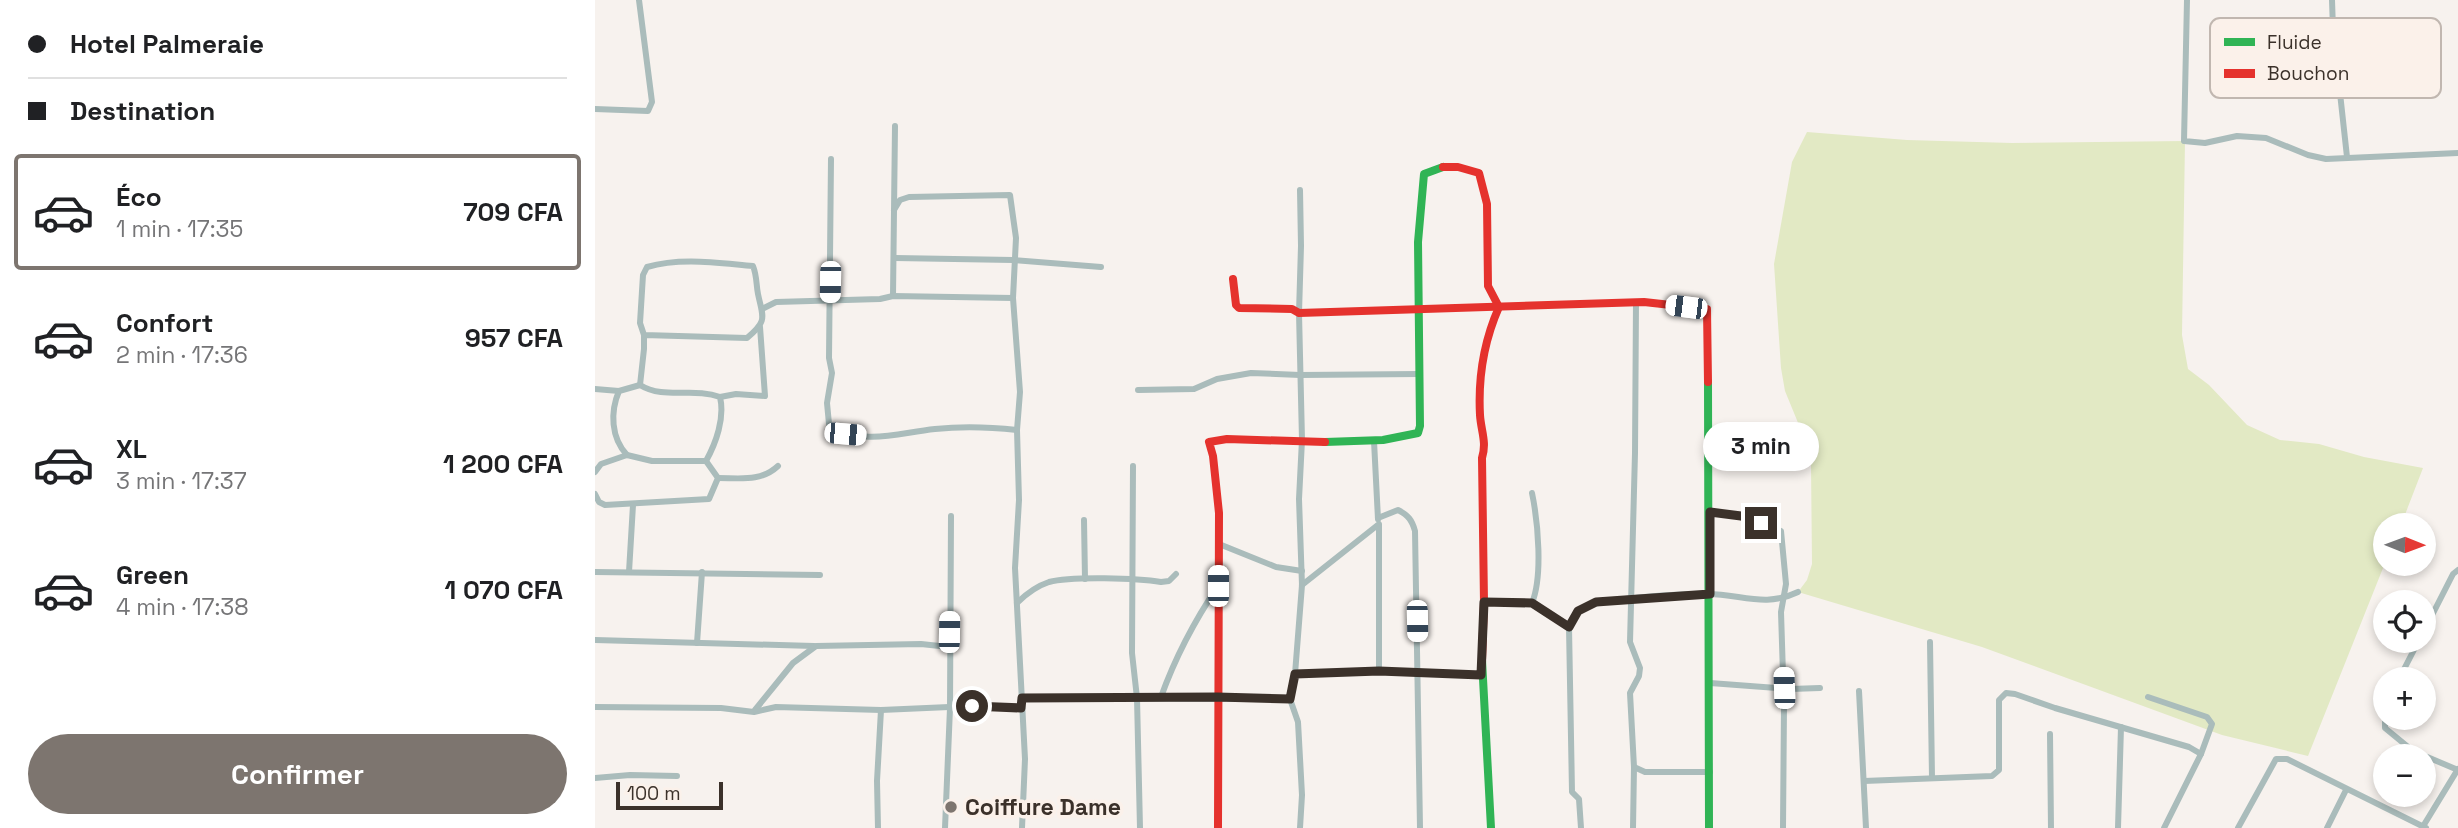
<!DOCTYPE html>
<html lang="fr">
<meta charset="utf-8">
<style>
body{margin:0;font-family:"Space Grotesk",sans-serif;background:#f2f2f2;color:#202124;height:100vh;display:flex;flex-direction:column;font-size:26px;white-space:nowrap}
*{box-sizing:border-box;margin:0}
p{font-size:23px;color:#757577}
.icon{flex:none;width:38px;height:38px;fill:none;stroke:currentColor;stroke-width:2;stroke-linecap:round;stroke-linejoin:round}
.map{position:relative;flex:1;overflow:hidden}
.panel{display:flex;flex-direction:column;background:#fff;width:595px}
.panel>*{flex:none}
.guide{display:grid;align-content:center;height:154px;padding:0 28px;background:#fff}
.needle{width:46px;rotate:91deg}
.tools{position:absolute;left:1778px;top:513px;display:grid;gap:14px}
.tools a{display:grid;place-items:center;width:63px;height:63px;border-radius:50%;background:#fff;box-shadow:0 4px 10px #0003;font-size:35px}
.scale{position:absolute;left:21px;bottom:18px;width:107px;box-sizing:border-box;padding-left:7px;border:4px solid #3b312a;border-top:0;font-size:19px;line-height:24px;white-space:nowrap;color:#3b312a;-webkit-text-stroke:5px #fbf1ea;paint-order:stroke}
.end{position:absolute;width:32px;height:32px;margin:-16px;border:9px solid #3b312a;background:#fff;box-shadow:0 0 0 4px #fff}
.from{border-radius:50%}
.bubble{position:absolute;height:49px;border-radius:24px;background:#fff;box-shadow:0 4px 10px #0003;font-size:23px;font-weight:700;line-height:49px;text-align:center}
.car{position:absolute;width:21px;height:42px;margin:-21px -10px;border-radius:9px;box-shadow:0 0 5px 2px #0007;background:linear-gradient(#fff 24%,#345 0 40%,#fff 0 76%,#345 0 86%,#fff 0)}
.guide b{display:flex;align-items:center;gap:24px;height:66px;font-size:26px}
.guide b+b{border-top:2px solid #e0e0e0}
.guide i{width:18px;height:18px;background:#202124}
ul{padding:0;list-style:none}
li{display:flex;align-items:center;gap:21px;height:116px;margin:0 14px 10px;padding:0 14px;border:4px solid transparent;border-radius:7px}
li div{flex:1}
li b{display:block;font-size:26px}
li em{font-style:normal;font-weight:700}
li.selected{border-color:#7d756f}
li>.icon{width:63px;height:63px;stroke-width:1.5}
.action{display:flex;gap:14px;margin-top:auto;padding:14px 28px}
.action a{flex:1;height:80px;border-radius:42px;background:#7d756f;color:#fff;font-size:28px;font-weight:700;line-height:80px;text-align:center}
main{display:flex;flex:1;min-height:0}
.map>svg:first-child{display:block}
</style>
<main>
<section class="panel">
<div class="guide">
<b><i class="from"></i>Hotel Palmeraie</b>
<b><i></i>Destination</b>
</div>
<ul>
<li class="selected"><svg class="icon" aria-label="car" viewBox="0 0 24 24"><path d="M5 17H2v-5l4-1 3-4h7l3 4 3 1v5h-3M9 17h6M6 11h13"/><circle cx="7" cy="17" r="2"/><circle cx="17" cy="17" r="2"/></svg><div><b>Éco</b><p>1 min · 17:35</p></div><em>709 CFA</em></li>
<li><svg class="icon" aria-label="car" viewBox="0 0 24 24"><path d="M5 17H2v-5l4-1 3-4h7l3 4 3 1v5h-3M9 17h6M6 11h13"/><circle cx="7" cy="17" r="2"/><circle cx="17" cy="17" r="2"/></svg><div><b>Confort</b><p>2 min · 17:36</p></div><em>957 CFA</em></li>
<li><svg class="icon" aria-label="car" viewBox="0 0 24 24"><path d="M5 17H2v-5l4-1 3-4h7l3 4 3 1v5h-3M9 17h6M6 11h13"/><circle cx="7" cy="17" r="2"/><circle cx="17" cy="17" r="2"/></svg><div><b>XL</b><p>3 min · 17:37</p></div><em>1 200 CFA</em></li>
<li><svg class="icon" aria-label="car" viewBox="0 0 24 24"><path d="M5 17H2v-5l4-1 3-4h7l3 4 3 1v5h-3M9 17h6M6 11h13"/><circle cx="7" cy="17" r="2"/><circle cx="17" cy="17" r="2"/></svg><div><b>Green</b><p>4 min · 17:38</p></div><em>1 070 CFA</em></li>
</ul>
<div class="action"><a>Confirmer</a></div>
</section>
<div class="map">
<svg width="1863" height="828" viewBox="0 0 1863 828">
<rect width="100%" height="100%" fill="#f7f2ee"/>
<polygon fill="#e2e9c4" points="1212,132 1312,140 1417,143 1590,141 1587,335 1593,369 1614,385 1652,425 1685,440 1724,444 1769,457 1828,468 1806,525 1790,525 1790,563 1713,756 1627,735 1387,647 1203,592 1212,580 1217,564 1216,464 1206,430 1190,391 1186,368 1179,264 1197,162"/>
<g fill="none" stroke-linecap="round" stroke-linejoin="round">
<g stroke="#aabcbb" stroke-width="6">
<polyline points="1592,0 1589,141 1610,143 1642,136 1671,138 1713,155 1731,159 1863,153"/>
<polyline points="1737,0 1738,29 1752,157"/>
<polyline points="0,109 53,111 57,102 44,0"/>
<path d="M236 159 234 358 237 373 232 403 234 424C270 447 301 433 340 429 368 426 395 427 422 430"/>
<polyline points="299,210 305,200 314,197 415,195 421,238 418,298 425,392 422,430 424,500 420,568 430,759 427,828"/>
<polyline points="300,258 418,260 506,267"/>
<polyline points="298,296 300,126"/>
<polyline points="169,308 181,302 285,299 298,296 418,298"/>
<path d="M49 335 152 338C173 320 168 318 163 294 161 284 162 276 158 266 123 263 86 257 52 267L48 275 45 323 49 335V349L45 385C69 400 99 387 125 397 130 418 121 443 111 461"/>
<polyline points="0,389 24,391"/>
<polyline points="543,390 599,389 622,379 656,373 705,375 824,374"/>
<polyline points="125,397 141,394 170,396 165,327"/>
<polyline points="779,441 783,519"/>
<path d="M32 455C16 438 15 412 24 391L45 385"/>
<polyline points="538,466 537,653 542,698 545,828"/>
<polyline points="0,472 6,464 32,455 57,461 111,461 123,478 114,499 10,505 4,502 0,494"/>
<path d="M123 478C145 478 166 482 183 466"/>
<polyline points="1115,512 1145,515 1186,531 1191,584 1186,612 1189,706 1188,828"/>
<path d="M783 518 803 510C813 515 817 520 820 531L825 828"/>
<polyline points="489,520 490,579"/>
<polyline points="624,544 681,567 707,571"/>
<polyline points="0,572 225,575"/>
<polyline points="34,572 38,505"/>
<polyline points="707,585 784,524 784,671"/>
<path d="M889 602 937 603 974 627C977 621 980 613 985 610 1003 597 1088 594 1113 594 1146 594 1170 608 1203 592"/>
<path d="M422 603C431 594 442 586 454 582 476 576 543 578 566 582L574 581 581 574"/>
<path d="M937 603C948 576 943 522 937 493"/>
<polyline points="974,627 977,792 984,799 986,828"/>
<polyline points="1829,631 1858,574 1863,570"/>
<polyline points="0,640 219,646"/>
<polyline points="1335,642 1337,778"/>
<polyline points="102,643 107,572"/>
<polyline points="700,674 707,585 704,499 707,440 704,313 706,246 705,190"/>
<polyline points="1804,679 1824,640"/>
<polyline points="1115,683 1196,689 1225,688"/>
<polyline points="1264,691 1271,828"/>
<path d="M566 697C580 658 600 620 623 586"/>
<polyline points="1553,697 1612,717 1617,724 1606,754 1569,828"/>
<polyline points="427,698 695,699"/>
<polyline points="0,707 126,708 159,712 181,707 286,710 377,706 426,708"/>
<polyline points="1790,707 1790,728 1818,751 1863,770"/>
<polyline points="160,710 198,663 221,646 326,644 354,647"/>
<polyline points="1455,734 1456,828"/>
<polyline points="1039,767 1050,772 1115,772"/>
<polyline points="0,778 35,775 82,776"/>
<polyline points="1269,781 1397,776 1404,770 1404,700 1411,693 1420,694 1460,708 1594,747 1606,754"/>
<polyline points="283,828 282,781 286,710"/>
<polyline points="350,828 355,708 356,516"/>
<polyline points="705,828 707,795 703,722 695,699 700,674 784,671 886,675"/>
<polyline points="1038,828 1039,767 1035,693 1044,676 1045,668 1035,642 1040,453 1041,302"/>
<polyline points="1523,828 1526,727"/>
<polyline points="1643,828 1681,759 1692,759 1831,828"/>
<polyline points="1732,828 1751,790"/>
<polyline points="1827,828 1863,769"/>
</g>
<g stroke="#30b455" stroke-width="8">
<polyline points="1113,382 1114,828"/>
<polyline points="730,442 788,440 823,433 825,426 823,242 829,174 848,167"/>
<polyline points="887,660 896,828"/>
</g>
<g stroke="#e5322d" stroke-width="8">
<path d="M848 167H863L884 173 892 204 893 286 904 307C889 341 883 378 885 415 886 431 892 442 887 458L889 602 887 660"/>
<polyline points="638,279 641,305 644,308 697,309 704,313 1049,302 1112,309 1113,382"/>
<polyline points="623,828 624,513 618,456 614,442 632,439 730,442"/>
</g>
</g>
<g fill="none" stroke-linecap="round" stroke-linejoin="round">
<polyline stroke="#3b312a" stroke-width="9" points="377,706 426,708 427,698 622,697 695,699 700,674 784,671 886,675 889,602 937,603 974,627 983,611 1001,602 1115,594 1115,512 1146,516 1166,523"/>
</g>
<circle fill="#7d756f" stroke="#fbf1ea" stroke-width="2.5" cx="356" cy="807" r="7"/>
<g text-anchor="middle" stroke-width="7" stroke-linejoin="round" paint-order="stroke">
<g font-size="23" font-weight="bold" fill="#3b312a" stroke="#fbf1ea" text-anchor="start">
<text x="370" y="815">Coiffure Dame</text>
</g>
</g>
<rect x="1615" y="18" width="231" height="80" rx="10" fill="#fbf1ea" stroke="#c1b7b0" stroke-width="2"/>
<rect x="1629" y="38" width="31" height="8" fill="#30b455"/>
<rect x="1629" y="69" width="31" height="9" fill="#e5322d"/>
<g font-size="19" fill="#3b312a">
<text x="1672" y="49">Fluide</text>
<text x="1672" y="80">Bouchon</text>
</g>
</svg>
<div class="tools">
<a><svg class="needle" viewBox="-14 -14 28 28"><path d="M0-13l5 13h-10z" fill="#e53935"/><path d="M0 13l5-13h-10z" fill="#757577"/></svg></a>
<a><svg class="icon" aria-label="locate" viewBox="0 0 24 24"><circle cx="12" cy="12" r="6"/><path d="M12 2v4M12 18v4M2 12h4M18 12h4"/></svg></a>
<a>+</a>
<a>−</a>
</div>
<div class="scale">100 m</div>
<i class="end from" style="left:377px;top:706px"></i>
<i class="end" style="left:1166px;top:523px"></i>
<div class="bubble" style="left:1108px;top:422px;width:116px">3 min</div>
<i class="car" style="left:235px;top:282px;rotate:181deg"></i>
<i class="car" style="left:1091px;top:307px;rotate:277deg"></i>
<i class="car" style="left:250px;top:434px;rotate:95deg"></i>
<i class="car" style="left:623px;top:586px;rotate:0deg"></i>
<i class="car" style="left:822px;top:621px;rotate:179deg"></i>
<i class="car" style="left:354px;top:632px;rotate:1deg"></i>
<i class="car" style="left:1189px;top:688px;rotate:358deg"></i>
</div>
</main>
